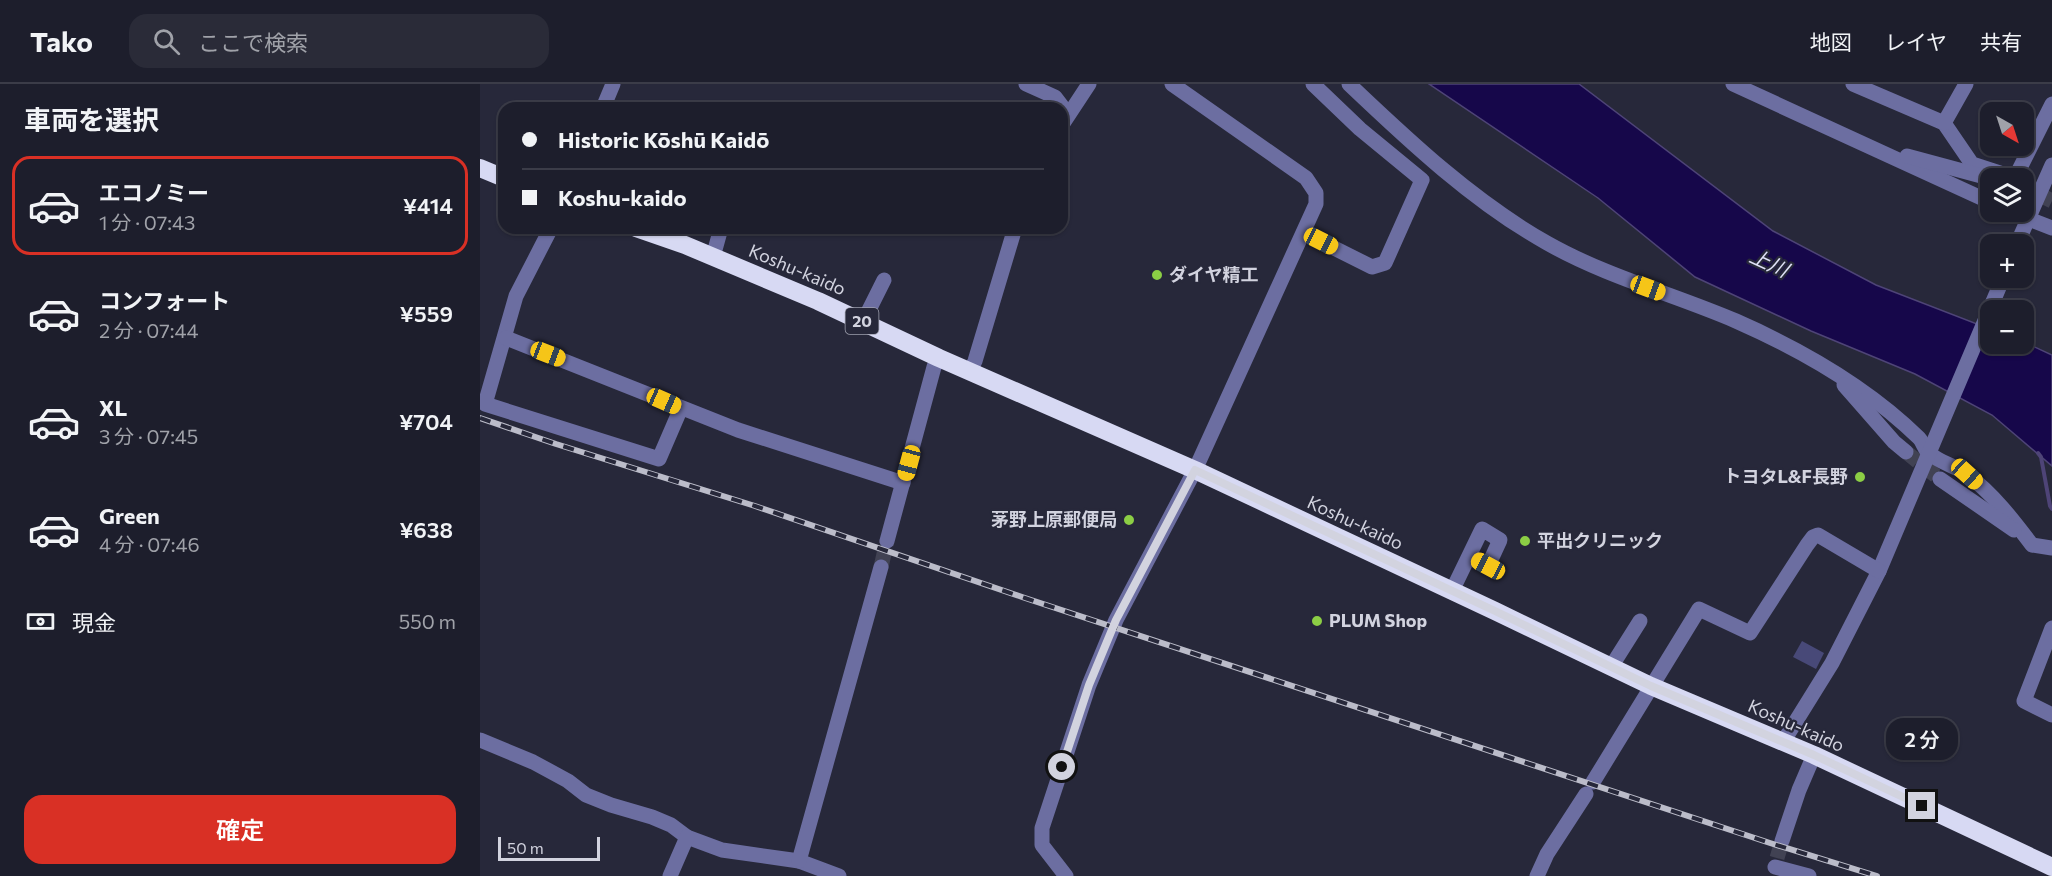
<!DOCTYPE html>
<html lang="ja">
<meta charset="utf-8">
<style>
body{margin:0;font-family:Commissioner,"Noto Sans JP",sans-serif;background:#2a2b38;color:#f1f3f6;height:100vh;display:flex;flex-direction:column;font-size:22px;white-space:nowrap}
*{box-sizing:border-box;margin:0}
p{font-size:20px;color:#a0a2a9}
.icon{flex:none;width:33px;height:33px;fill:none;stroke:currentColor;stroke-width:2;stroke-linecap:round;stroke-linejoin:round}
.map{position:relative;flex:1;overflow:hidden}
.details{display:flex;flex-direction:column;background:#1d1e2c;width:480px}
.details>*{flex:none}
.banner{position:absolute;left:18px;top:18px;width:570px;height:132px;border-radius:18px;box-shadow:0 2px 4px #0004,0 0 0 2px #3b3c48;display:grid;align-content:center;height:132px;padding:0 24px;background:#1d1e2c}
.needle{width:39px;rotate:141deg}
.tools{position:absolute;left:1500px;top:18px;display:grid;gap:12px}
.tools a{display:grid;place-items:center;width:54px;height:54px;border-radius:12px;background:#1d1e2c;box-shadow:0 2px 4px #0004,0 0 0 2px #3b3c48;font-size:30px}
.scale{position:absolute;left:18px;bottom:15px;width:102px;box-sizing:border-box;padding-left:6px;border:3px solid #d2d3df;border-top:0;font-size:16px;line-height:21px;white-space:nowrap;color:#d2d3df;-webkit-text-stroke:4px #27283a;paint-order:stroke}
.end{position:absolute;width:27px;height:27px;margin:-14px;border:8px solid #d2d3df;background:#111;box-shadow:0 0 0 3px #111}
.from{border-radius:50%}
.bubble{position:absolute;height:42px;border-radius:18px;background:#1d1e2c;box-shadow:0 2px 4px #0004,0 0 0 2px #3b3c48;font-size:20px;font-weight:600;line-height:42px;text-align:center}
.car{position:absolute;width:18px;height:36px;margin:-18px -9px;border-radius:8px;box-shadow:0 0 4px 2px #0007;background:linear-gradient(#f5c518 24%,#345 0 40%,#f5c518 0 76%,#345 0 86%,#f5c518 0)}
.banner b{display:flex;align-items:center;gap:21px;height:57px;font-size:22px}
.banner b+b{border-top:2px solid #3b3c48}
.banner i{width:15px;height:15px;background:#f1f3f6}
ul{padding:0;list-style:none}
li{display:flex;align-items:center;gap:18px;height:99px;margin:0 12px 9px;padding:0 12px;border:3px solid transparent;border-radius:18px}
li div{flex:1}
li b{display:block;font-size:22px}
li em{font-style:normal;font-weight:600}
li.current{border-color:#d93025}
li>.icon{width:54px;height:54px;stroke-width:1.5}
h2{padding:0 24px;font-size:27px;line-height:72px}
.pay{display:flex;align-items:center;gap:15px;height:66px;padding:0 24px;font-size:22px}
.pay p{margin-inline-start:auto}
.cta{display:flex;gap:12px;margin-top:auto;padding:12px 24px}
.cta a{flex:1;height:69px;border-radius:18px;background:#d93025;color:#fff;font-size:24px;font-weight:600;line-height:69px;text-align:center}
header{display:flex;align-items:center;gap:36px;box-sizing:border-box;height:84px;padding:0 30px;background:#1d1e2c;border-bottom:2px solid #3b3c48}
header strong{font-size:28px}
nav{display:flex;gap:33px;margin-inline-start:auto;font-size:21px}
.search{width:420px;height:54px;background:#2a2b38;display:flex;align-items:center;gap:15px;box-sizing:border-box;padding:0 21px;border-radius:18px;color:#a0a2a9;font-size:22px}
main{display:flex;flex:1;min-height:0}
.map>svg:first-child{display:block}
</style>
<header>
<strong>Tako</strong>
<div class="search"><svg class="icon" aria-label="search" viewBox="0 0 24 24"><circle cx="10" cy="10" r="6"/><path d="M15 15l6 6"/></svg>ここで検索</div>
<nav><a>地図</a><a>レイヤ</a><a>共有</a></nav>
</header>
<main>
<section class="details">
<h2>車両を選択</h2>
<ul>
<li class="current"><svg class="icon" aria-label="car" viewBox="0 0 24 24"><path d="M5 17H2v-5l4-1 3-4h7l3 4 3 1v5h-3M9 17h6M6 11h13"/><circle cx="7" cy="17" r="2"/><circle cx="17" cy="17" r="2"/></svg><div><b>エコノミー</b><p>1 分 · 07:43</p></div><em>¥414</em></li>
<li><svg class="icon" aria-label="car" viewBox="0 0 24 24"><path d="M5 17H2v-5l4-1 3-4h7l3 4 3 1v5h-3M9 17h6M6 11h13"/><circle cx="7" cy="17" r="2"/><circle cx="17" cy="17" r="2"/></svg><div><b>コンフォート</b><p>2 分 · 07:44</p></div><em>¥559</em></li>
<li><svg class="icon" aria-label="car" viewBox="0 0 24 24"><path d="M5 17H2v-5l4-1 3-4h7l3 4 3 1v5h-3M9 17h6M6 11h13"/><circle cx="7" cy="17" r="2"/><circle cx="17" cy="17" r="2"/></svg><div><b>XL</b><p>3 分 · 07:45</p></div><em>¥704</em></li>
<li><svg class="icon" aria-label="car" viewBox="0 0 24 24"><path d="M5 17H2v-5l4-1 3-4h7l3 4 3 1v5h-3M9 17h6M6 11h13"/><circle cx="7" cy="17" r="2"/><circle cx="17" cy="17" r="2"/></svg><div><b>Green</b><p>4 分 · 07:46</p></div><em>¥638</em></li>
</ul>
<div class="pay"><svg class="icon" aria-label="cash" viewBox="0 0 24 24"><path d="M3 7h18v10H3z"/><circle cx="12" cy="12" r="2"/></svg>現金<p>550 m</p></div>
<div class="cta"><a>確定</a></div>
</section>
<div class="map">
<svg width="1572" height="792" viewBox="0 0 1572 792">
<rect width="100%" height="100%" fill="#27283a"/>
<polygon fill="#484978" points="1322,557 1344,569 1336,585 1313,573"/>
<polygon fill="#16074a" stroke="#4e4477" stroke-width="1.5" points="949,0 1099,0 1293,147 1396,201 1510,245 1510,260 1544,260 1544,258 1572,271 1572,382 1512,331 1435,290 1331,247 1215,193 1118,114"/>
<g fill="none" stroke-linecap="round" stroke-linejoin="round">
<polyline stroke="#4e4477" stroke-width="4" points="1558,369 1561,373 1570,422 1572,425"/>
<g stroke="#414253" stroke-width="15" stroke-dasharray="15 8" stroke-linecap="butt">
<polyline points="1544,103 1572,117"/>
<polyline points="1426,368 1460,395"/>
<polyline points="401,483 407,457"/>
<polyline points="1297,774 1302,757"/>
</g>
<g stroke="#6c6ea1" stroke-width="15">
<polyline points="546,0 575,13 588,30"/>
<path d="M869 0C930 58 994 118 1067 159 1127 193 1193 210 1256 237 1322 266 1387 303 1439 354 1443 358 1444 365 1449 369 1460 379 1476 382 1488 391 1514 411 1533 436 1552 461L1572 464"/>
<polyline points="1253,0 1510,118"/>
<polyline points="1373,0 1464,39 1492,80 1535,94"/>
<polyline points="123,24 133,0"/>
<polyline points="1464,39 1486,0"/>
<polyline points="582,41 609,0"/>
<polyline points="1427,72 1505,93"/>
<polyline points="1535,94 1572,20"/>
<polyline points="1531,128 1572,144"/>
<polyline points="71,144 36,212 5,320 179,375 201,324"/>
<polyline points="824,149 892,183 905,179 942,96 880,45 833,0"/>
<polyline points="1537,160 1572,81"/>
<polyline points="233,173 241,144"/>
<polyline points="383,238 404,196"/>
<polyline points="26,254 258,346 423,399"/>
<polyline points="490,288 495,277 535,144"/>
<polyline points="1364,301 1414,358 1426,368"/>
<polyline points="1460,395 1534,446"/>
<polyline points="407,457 454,283 459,274"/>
<polyline points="972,507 1002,445 1020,456 1008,482 989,472"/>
<polyline points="1572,544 1544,617 1572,631"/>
<polyline points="1131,583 1160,537"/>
<polyline points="0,656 53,678 88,697 106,711 131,721 172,733 191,741 207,753 242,766 319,777 359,792"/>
<polyline points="1303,658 1352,579 1399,487 1523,194"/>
<polyline points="1113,698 1219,525 1270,549 1327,461 1333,453 1338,451 1399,487"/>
<polyline points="1302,757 1319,706 1334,671"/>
<polyline points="319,777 401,483"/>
<polyline points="1295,783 1329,792"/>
<polyline points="190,792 207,753"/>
<polyline points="586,792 562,761 562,744 609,601 636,536 715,386 836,120 836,109 826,94 692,0"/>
<polyline points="1057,792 1067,770 1106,710"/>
</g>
<g stroke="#d7d9f3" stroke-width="18">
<polyline points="0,84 24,94"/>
<polyline points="156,144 205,161 338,217 459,274 715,386 1015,527 1171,602 1334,671 1572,783"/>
</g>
<defs>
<polyline id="rail" points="0,334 76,360 275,422 545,514 1290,759 1397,792"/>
</defs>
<use href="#rail" stroke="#bbbcc9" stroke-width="6"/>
<use href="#rail" stroke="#27283a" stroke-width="4" stroke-dasharray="11" stroke-linecap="butt"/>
</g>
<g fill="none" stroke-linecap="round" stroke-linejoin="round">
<polyline stroke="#d2d3df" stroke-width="8" points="582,683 609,601 636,536 715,386 1015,527 1171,602 1334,671 1442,722"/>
</g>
<g fill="#8cce45" stroke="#27283a" stroke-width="2">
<circle cx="677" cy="191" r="6"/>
<circle cx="1380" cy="393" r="6"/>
<circle cx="649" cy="436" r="6"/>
<circle cx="1045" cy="457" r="6"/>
<circle cx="837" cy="537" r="6"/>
</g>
<g text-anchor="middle" stroke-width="4.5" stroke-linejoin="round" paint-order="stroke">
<rect fill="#27283a" stroke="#9fa0ae" stroke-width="1.5" x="365.5" y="224" width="33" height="26" rx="4.5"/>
<g font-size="16" font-weight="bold" fill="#d2d3df">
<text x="382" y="243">20</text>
</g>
<g font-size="18" fill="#d2d3df" stroke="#27283a">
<text transform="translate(317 186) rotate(23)" y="6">Koshu-kaido</text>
<text transform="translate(875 439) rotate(25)" y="6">Koshu-kaido</text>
<text transform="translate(1316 642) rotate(24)" y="6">Koshu-kaido</text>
</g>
<g font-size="18" font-weight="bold" fill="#d2d3df" stroke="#27283a" text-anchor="start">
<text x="689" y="197">ダイヤ精工</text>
<text x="1368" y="399" text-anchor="end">トヨタL&amp;F長野</text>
<text x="637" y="442" text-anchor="end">茅野上原郵便局</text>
<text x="1057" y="463">平出クリニック</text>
<text x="849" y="543">PLUM Shop</text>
</g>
<g font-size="20" font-style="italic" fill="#dfe1f6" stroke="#27283a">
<text transform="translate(1289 179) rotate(25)" y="7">上川</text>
</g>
</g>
</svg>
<div class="tools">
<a><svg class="needle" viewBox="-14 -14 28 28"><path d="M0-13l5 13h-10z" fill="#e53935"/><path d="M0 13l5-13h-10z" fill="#a0a2a9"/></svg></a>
<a><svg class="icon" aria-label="layers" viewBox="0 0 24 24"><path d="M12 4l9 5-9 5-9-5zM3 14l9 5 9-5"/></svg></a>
<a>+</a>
<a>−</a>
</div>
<div class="scale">50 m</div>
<i class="end from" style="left:582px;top:683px"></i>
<i class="end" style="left:1442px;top:722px"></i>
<div class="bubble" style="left:1406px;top:634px;width:72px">2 分</div>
<i class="car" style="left:841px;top:157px;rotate:117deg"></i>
<i class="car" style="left:1168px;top:204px;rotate:110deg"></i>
<i class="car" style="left:68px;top:270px;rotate:111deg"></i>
<i class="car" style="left:184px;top:317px;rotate:114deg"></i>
<i class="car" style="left:429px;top:379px;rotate:195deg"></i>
<i class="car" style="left:1487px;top:390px;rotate:132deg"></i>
<i class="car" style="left:1008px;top:482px;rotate:298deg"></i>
<div class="banner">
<b><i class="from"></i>Historic Kōshū Kaidō</b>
<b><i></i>Koshu-kaido</b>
</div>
</div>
</main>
